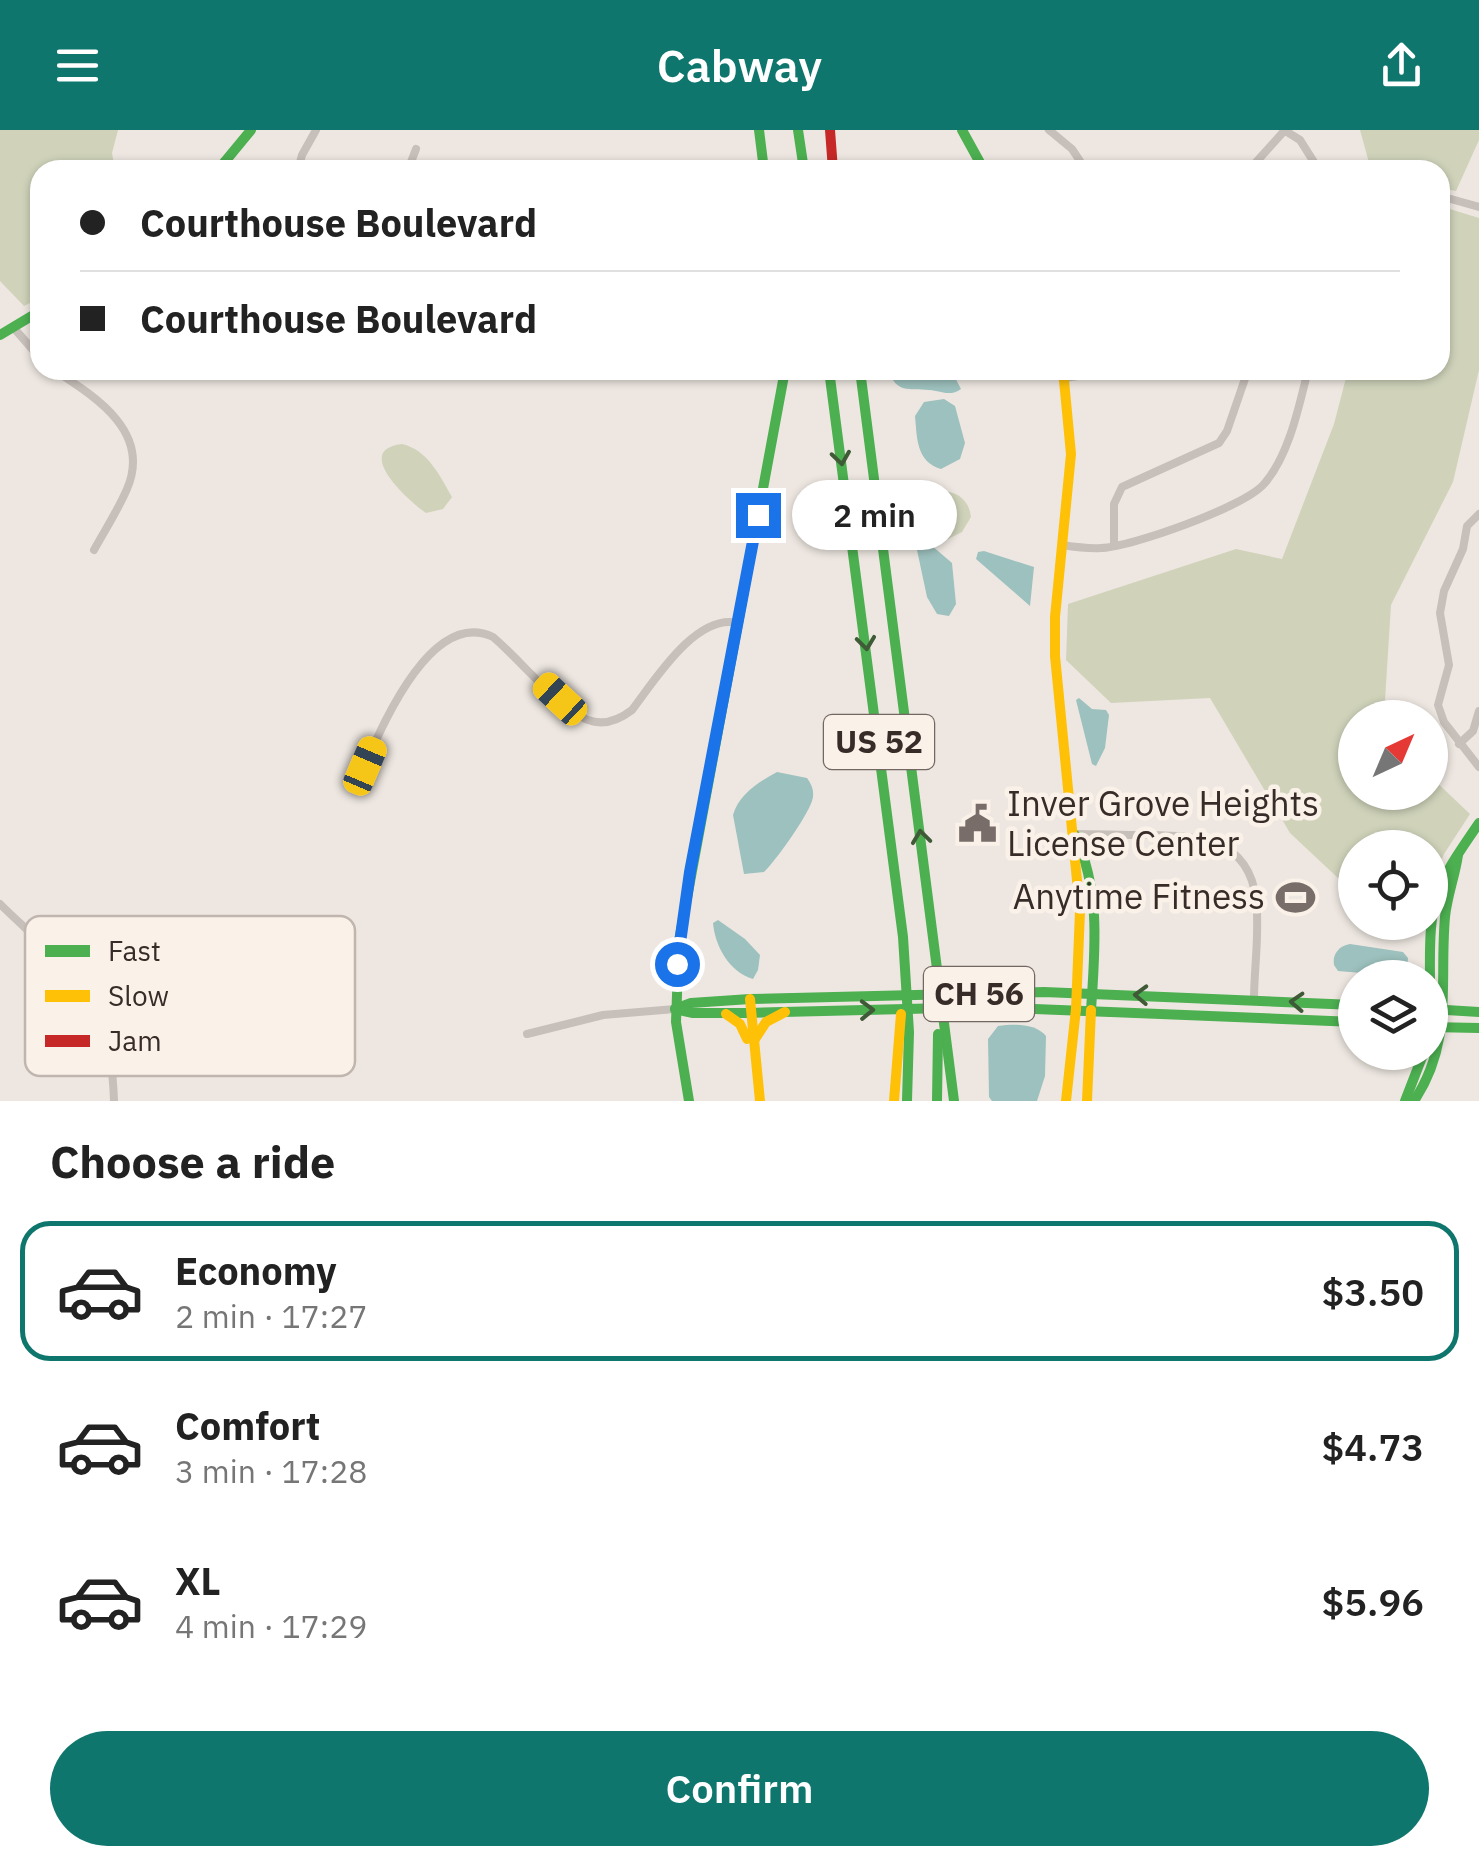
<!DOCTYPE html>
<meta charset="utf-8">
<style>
body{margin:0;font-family:"IBM Plex Sans",sans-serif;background:#f6f6f6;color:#222;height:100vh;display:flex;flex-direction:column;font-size:38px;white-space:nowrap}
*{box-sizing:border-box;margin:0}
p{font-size:32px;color:#767676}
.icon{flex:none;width:55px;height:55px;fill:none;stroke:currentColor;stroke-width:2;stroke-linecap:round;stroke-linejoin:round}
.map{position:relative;height:971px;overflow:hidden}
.drawer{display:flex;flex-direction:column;background:#fff;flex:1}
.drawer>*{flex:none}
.hud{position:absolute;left:30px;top:30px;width:1420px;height:220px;border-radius:30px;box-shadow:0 2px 8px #0004;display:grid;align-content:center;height:220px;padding:0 50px;background:#fff}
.needle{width:65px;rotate:44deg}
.tools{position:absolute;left:1338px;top:570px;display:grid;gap:20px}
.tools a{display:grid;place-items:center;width:110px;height:110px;border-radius:50%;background:#fff;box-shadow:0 2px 8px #0004;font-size:50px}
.end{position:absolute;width:45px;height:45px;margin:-22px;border:12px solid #1a73e8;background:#fff;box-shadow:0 0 0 5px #fff}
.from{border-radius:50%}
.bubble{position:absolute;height:70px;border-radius:35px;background:#fff;box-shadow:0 2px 8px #0004;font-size:32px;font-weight:600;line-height:70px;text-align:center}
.car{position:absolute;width:30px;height:60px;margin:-30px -15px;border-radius:12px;box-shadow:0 0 8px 2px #0007;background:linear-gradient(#f5c518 24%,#345 0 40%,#f5c518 0 76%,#345 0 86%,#f5c518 0)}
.hud b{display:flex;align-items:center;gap:35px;height:95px;font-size:38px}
.hud b+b{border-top:2px solid #e0e0e0}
.hud i{width:25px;height:25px;background:#222}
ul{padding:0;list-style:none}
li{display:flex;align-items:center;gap:30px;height:140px;margin:0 20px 15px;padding:0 30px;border:5px solid transparent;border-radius:30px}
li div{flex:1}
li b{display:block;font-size:38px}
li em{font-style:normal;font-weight:600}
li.current{border-color:#0f766e}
li>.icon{width:90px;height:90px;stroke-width:1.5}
h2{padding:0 50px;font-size:45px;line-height:120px}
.button{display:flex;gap:20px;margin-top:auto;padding:20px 50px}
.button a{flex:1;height:115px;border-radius:60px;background:#0f766e;color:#fff;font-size:40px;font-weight:600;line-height:115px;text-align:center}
header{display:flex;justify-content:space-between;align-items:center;height:130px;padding:0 50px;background:#0f766e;color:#fff;font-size:45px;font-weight:600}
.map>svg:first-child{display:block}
</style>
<header><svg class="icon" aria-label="menu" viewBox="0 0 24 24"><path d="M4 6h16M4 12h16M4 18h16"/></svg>Cabway<svg class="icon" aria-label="share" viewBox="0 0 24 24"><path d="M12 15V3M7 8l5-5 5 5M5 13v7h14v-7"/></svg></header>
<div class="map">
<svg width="1479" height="971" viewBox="0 0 1479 971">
<rect width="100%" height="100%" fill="#eee7e1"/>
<g fill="#d0d3ba">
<polygon points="0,0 118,0 112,23 115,40 40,40 40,64 31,69 30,84 40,96 40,168 24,176 0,151"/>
<polygon points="1360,0 1479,0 1479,10 1456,61 1440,58 1440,40 1371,40"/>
<polygon points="1440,76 1479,88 1479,240 1453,352 1391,475 1384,587 1355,588 1355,662 1430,662 1430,646 1470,684 1444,724 1430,757 1430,718 1355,718 1355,764 1290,703 1210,568 1111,573 1066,530 1068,474 1236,419 1282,429 1334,294 1348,240 1440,240"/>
<path d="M402 314C428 320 440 346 452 367L443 379 426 383C410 372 351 320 402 314Z"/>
<path d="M941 361C957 361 969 370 971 387L962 402 946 410 923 394 919 384 926 372Z"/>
</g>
<g fill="#9dc1be">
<path d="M888 240H951L961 259C950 267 942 261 929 260 908 258 897 264 888 240Z"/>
<path d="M944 269 955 276 965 313 960 329 941 339C916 332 917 307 915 286L924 272Z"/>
<polygon points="922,413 931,415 952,433 956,474 949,486 937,484 927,467 917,420"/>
<polygon points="984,421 1034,437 1030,476 976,429 978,422"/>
<polygon points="1079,568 1092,579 1106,580 1109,585 1105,618 1096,636 1092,634 1076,570"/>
<path d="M777 642 807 648C812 655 815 662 812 671 806 688 777 729 764 742L744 744 733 685C739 664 759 652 777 642Z"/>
<path d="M718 790 745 809 760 825 758 840 753 849C729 842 715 816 713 793Z"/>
<path d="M1350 814 1403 822 1408 828 1407 839 1397 846 1338 841 1334 835C1332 824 1339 816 1350 814Z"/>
<path d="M998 896C1014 894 1035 893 1046 906L1045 946 1037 971H992L989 967 988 909Z"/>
</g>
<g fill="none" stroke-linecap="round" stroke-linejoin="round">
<g stroke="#c7bfba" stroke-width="8">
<polyline points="1049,0 1072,19 1086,40"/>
<polyline points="1284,0 1300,10 1319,40"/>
<polyline points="298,40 302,25 316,0"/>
<polyline points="408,40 416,19"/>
<polyline points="1249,40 1285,0"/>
<polyline points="1440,66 1479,77"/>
<polyline points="13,197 40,228"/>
<path d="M54 240C94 266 152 301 127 359 118 380 105 400 94 420"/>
<polyline points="1065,248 1116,240"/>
<polyline points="1479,384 1467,396 1463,419 1444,461 1440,483 1449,535 1438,575 1444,592 1479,637"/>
<path d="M1062 415C1075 417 1088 419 1101 418 1131 417 1244 377 1264 354 1289 326 1299 276 1308 240"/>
<polyline points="1114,416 1114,374 1122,357 1219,313 1227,301 1248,240"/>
<polyline points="1459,614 1473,601 1479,581"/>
<path d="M365 635C383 594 432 478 493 507 517 527 562 581 588 590 604 596 619 590 632 580 655 550 696 483 738 493"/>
<path d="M1074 704C1097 704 1121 705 1144 705 1195 706 1248 705 1256 769 1260 802 1254 837 1254 870"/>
<path d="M0 774C28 802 72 837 92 871 108 899 113 940 114 971"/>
<polyline points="527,904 603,885 675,879"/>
</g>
<g stroke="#4caf50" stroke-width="10">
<polyline points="759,0 764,40"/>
<polyline points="798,0 804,40"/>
<polyline points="962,0 984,40"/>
<polyline points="218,40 251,0"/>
<polyline points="0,205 40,181"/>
<polyline points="829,240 903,807 909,902 907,971"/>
<polyline points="860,240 954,971"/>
<path d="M1075 705C1101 761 1095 820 1091 880"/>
<path d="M1430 848C1429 768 1434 758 1479 693"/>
<polyline points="750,869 1044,862 1355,875"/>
<polyline points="675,879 691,873 750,869"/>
<polyline points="675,879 693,883 746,883"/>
<polyline points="1430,879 1479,882"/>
<polyline points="746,883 988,877 1355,892"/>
<polyline points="1430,897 1479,898"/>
<polyline points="689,971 676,892 679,811 785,240"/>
<polyline points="937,971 938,904"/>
<polyline points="1405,971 1424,922"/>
<path d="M1414 971C1454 911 1439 854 1445 787 1447 766 1455 746 1458 725"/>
</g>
<g stroke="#ffc107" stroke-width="10">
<polyline points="1063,240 1071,324 1055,487 1055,526 1080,781 1076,879"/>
<polyline points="750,869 760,971"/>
<polyline points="726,884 740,894 747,909"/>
<polyline points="755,909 766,892 785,882"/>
<polyline points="894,971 901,884"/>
<polyline points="1066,971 1076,879"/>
<polyline points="1087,971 1091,880"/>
</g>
<polyline stroke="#c62828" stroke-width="10" points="830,0 833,40"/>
</g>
<defs><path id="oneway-chevron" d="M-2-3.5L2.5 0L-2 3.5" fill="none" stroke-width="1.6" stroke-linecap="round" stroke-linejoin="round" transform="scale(2.5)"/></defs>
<g stroke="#3f5a36">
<use href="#oneway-chevron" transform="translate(841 328) rotate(82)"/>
<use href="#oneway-chevron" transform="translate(866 513) rotate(83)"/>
<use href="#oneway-chevron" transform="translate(921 707) rotate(-97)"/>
<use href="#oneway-chevron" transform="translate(1141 865) rotate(-178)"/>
<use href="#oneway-chevron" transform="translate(1297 872) rotate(-177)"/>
<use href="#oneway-chevron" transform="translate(867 880) rotate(-1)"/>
</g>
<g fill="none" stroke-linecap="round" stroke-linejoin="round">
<polyline stroke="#1a73e8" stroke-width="12" points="677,834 690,742 758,385"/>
</g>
<defs>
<symbol id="civic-bare" viewBox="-9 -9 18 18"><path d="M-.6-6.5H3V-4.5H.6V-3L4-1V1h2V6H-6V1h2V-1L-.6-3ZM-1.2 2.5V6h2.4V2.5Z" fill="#786d69" stroke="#faf1e9" stroke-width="2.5" paint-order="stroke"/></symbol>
<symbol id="stadium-bare" viewBox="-9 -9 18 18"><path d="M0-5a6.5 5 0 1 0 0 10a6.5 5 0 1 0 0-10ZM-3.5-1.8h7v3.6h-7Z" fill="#786d69" stroke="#faf1e9" stroke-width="2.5" paint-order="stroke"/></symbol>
</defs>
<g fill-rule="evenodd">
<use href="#civic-bare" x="950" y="666" width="55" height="55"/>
<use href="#stadium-bare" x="1268" y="740" width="55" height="55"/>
</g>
<g text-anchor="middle" stroke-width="9" stroke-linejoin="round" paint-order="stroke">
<g fill="#faf1e9" stroke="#726762" stroke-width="2.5">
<rect x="824" y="585" width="110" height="54" rx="8"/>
<rect x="924" y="837" width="110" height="54" rx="8"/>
</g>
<g font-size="32" font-weight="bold" fill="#382c28">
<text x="879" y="623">US 52</text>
<text x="979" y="875">CH 56</text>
</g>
<g font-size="35" fill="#382c28" stroke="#faf1e9" text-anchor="start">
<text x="1007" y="686">Inver Grove Heights<tspan x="1007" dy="40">License Center</tspan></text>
<text x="1265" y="779" text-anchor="end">Anytime Fitness</text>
</g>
</g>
<rect x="25" y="786" width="330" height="160" rx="15" fill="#faf1e9" stroke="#c0b6af" stroke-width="2.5"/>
<rect x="45" y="815" width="45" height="12" fill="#4caf50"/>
<rect x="45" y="860" width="45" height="12" fill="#ffc107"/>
<rect x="45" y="905" width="45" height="12" fill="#c62828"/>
<g font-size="28" fill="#382c28">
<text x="108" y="831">Fast</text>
<text x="108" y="876">Slow</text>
<text x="108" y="921">Jam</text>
</g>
</svg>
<div class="tools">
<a><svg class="needle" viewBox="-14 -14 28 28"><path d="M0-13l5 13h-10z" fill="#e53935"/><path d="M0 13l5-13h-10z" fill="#767676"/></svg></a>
<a><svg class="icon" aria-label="locate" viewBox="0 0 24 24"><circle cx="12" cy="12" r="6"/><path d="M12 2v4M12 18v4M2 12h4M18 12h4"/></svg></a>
<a><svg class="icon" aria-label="layers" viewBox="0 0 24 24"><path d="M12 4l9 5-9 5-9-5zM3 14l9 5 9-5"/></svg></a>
</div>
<i class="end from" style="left:677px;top:834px"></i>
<i class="end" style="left:758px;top:385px"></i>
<div class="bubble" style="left:792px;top:350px;width:165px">2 min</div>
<i class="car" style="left:560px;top:569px;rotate:313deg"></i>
<i class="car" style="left:365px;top:636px;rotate:23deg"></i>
<div class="hud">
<b><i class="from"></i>Courthouse Boulevard</b>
<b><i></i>Courthouse Boulevard</b>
</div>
</div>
<section class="drawer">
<h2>Choose a ride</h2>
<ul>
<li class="current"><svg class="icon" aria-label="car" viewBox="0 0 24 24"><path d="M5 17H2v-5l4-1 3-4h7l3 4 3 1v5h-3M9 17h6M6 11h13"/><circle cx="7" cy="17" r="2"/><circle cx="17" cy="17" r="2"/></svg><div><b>Economy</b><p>2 min · 17:27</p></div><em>$3.50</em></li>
<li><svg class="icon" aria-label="car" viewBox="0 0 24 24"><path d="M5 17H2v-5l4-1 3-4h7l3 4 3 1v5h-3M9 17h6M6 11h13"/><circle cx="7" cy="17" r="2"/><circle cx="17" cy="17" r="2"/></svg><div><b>Comfort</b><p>3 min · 17:28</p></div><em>$4.73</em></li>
<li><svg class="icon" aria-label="car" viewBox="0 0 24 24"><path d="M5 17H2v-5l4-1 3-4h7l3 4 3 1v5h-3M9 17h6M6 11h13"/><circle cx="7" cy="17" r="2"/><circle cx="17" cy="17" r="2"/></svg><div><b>XL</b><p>4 min · 17:29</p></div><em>$5.96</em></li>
</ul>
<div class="button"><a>Confirm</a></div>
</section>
